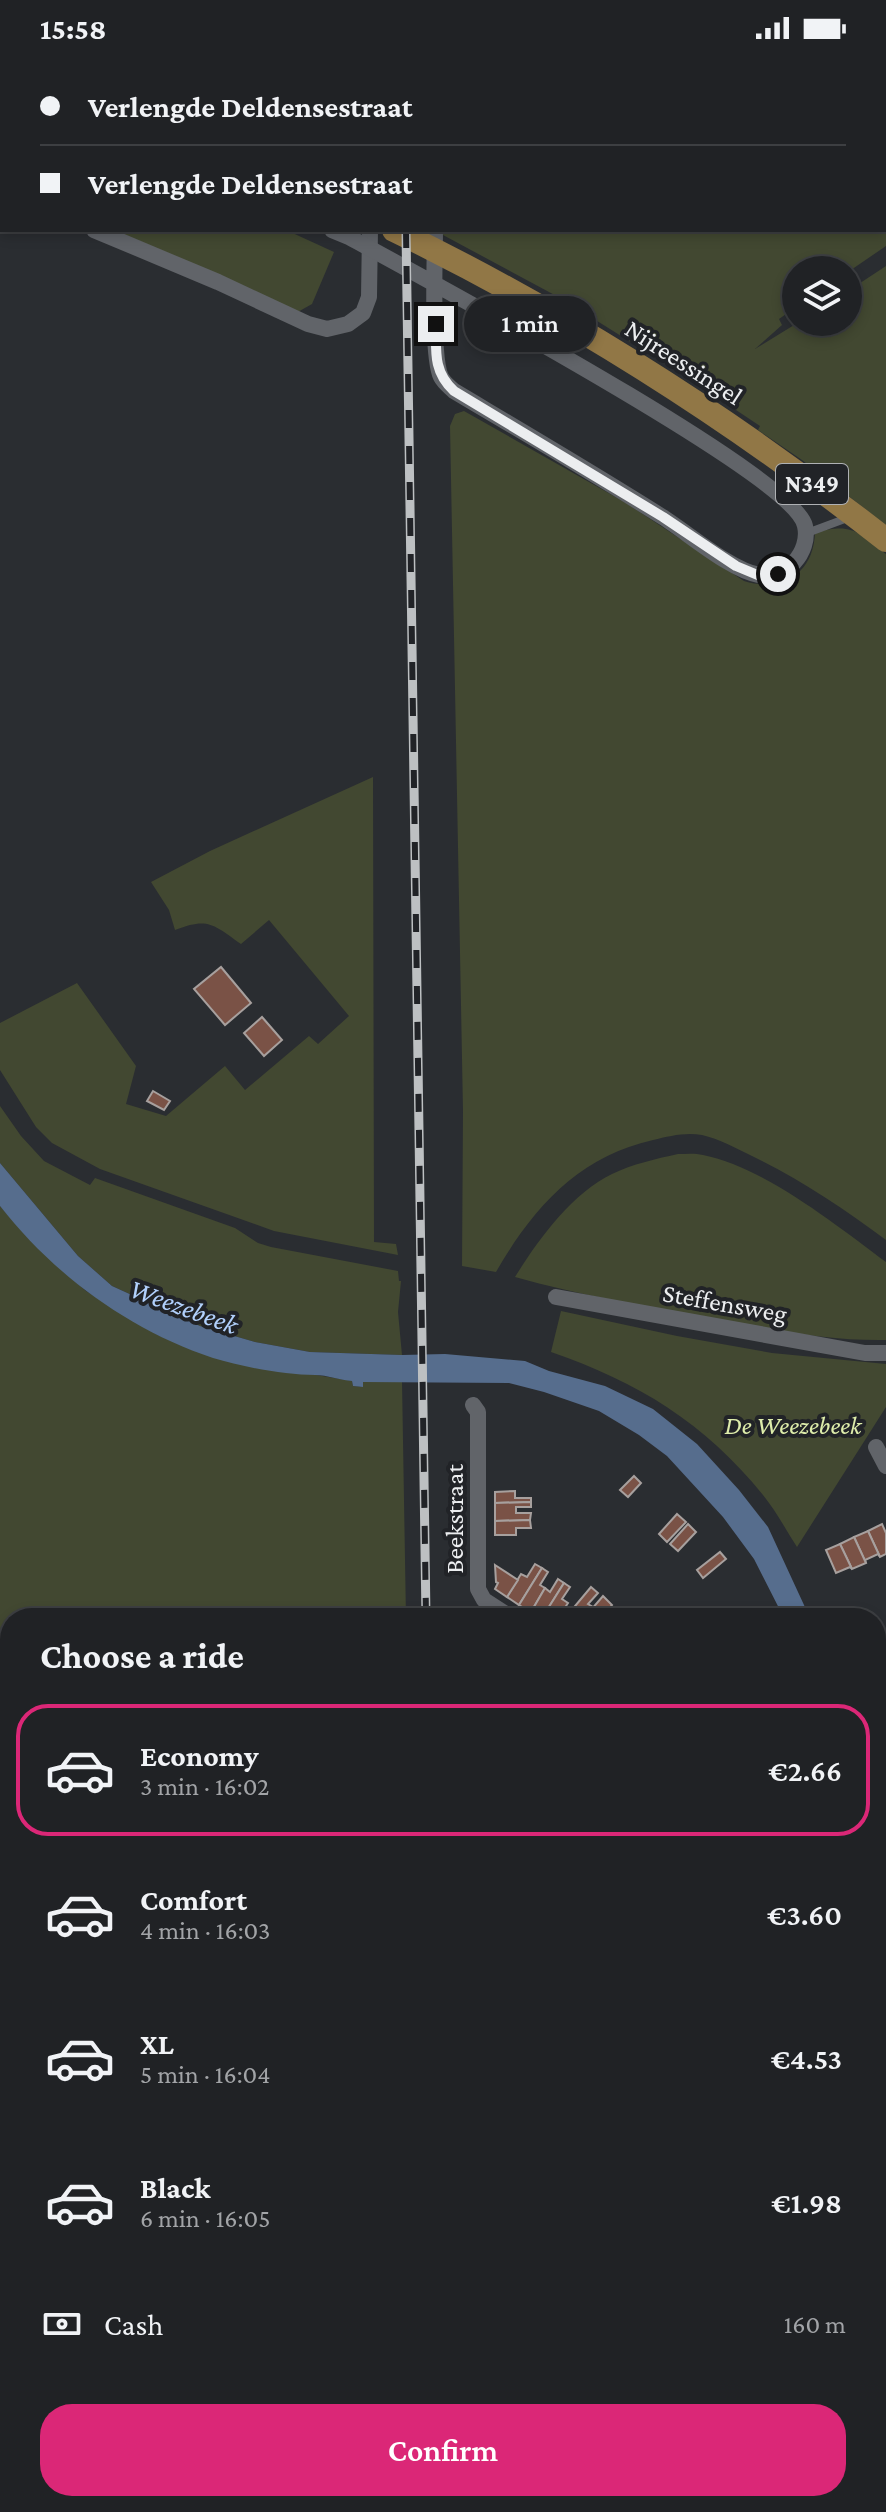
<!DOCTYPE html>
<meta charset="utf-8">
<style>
body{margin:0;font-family:"Crimson Pro",serif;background:#282a2d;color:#f1f3f6;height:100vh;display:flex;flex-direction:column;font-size:30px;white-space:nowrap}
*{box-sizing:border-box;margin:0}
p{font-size:26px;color:#a2a4a7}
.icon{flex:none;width:44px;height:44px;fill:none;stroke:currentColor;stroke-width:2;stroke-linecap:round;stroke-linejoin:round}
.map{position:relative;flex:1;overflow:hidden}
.panel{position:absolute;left:0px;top:1552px;width:886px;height:904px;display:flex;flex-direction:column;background:#202225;border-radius:32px 32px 0 0;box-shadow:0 4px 12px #0003,0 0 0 2px #3d3f42}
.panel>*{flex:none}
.banner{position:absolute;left:0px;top:0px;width:886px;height:176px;box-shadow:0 4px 12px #0003,0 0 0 2px #3d3f42;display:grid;align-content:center;height:176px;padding:0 40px;background:#202225}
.buttons{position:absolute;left:782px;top:200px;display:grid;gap:16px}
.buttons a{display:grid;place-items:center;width:80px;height:80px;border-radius:50%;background:#202225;box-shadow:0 4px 12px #0003,0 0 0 2px #3d3f42;font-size:40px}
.end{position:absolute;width:36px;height:36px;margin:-18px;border:10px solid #eceef0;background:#111;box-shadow:0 0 0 4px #111}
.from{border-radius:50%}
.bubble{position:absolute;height:56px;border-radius:28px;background:#202225;box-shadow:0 4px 12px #0003,0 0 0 2px #3d3f42;font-size:26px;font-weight:600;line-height:56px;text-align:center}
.banner b{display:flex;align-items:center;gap:28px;height:76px;font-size:30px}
.banner b+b{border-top:2px solid #3d3f42}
.banner i{width:20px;height:20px;background:#f1f3f6}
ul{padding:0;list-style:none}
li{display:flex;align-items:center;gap:24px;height:132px;margin:0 16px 12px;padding:0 24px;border:4px solid transparent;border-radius:32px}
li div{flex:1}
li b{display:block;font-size:30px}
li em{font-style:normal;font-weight:600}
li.selected{border-color:#db2777}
li>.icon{width:72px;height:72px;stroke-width:1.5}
h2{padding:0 40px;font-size:36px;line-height:96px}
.pay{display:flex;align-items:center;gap:20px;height:88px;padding:0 40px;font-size:30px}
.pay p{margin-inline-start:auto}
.action{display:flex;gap:16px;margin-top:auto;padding:16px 40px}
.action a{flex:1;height:92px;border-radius:32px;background:#db2777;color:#fff;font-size:32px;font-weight:600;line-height:92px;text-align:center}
.status{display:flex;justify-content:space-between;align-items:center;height:56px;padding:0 40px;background:#202225;direction:ltr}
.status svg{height:22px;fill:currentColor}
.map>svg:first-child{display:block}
</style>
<div class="status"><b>15:58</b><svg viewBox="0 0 49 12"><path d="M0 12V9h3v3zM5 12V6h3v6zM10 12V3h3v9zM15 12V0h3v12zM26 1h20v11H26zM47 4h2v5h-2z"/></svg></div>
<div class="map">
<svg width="886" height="2456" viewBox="0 0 886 2456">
<rect width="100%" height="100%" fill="#2a2d31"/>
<g fill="#424831">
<polygon points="455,0 886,0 886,190 848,216 796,214 796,251 779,263 782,269 755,293 799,266 848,266 848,235 886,210 886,469 802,404 758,374 760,370 685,320 562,243 443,179 443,174 884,174 884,2 455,2"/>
<polygon points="108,174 286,174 334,196 312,248 296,257"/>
<path d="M464 355 626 447 744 525C783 537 814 517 815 476 854 467 856 475 886 498V1184C843 1152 800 1123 752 1100 736 1092 719 1083 702 1079 686 1076 669 1080 653 1084 578 1101 533 1152 496 1216L462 1210 463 1055 450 370 455 358Z"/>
<path d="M373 721 374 1186 396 1188 398 1199 274 1175 100 1113 52 1087 36 1071 0 1014V967L77 927 136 1010 126 1048 166 1060 225 1010 245 1034 309 980 318 988 349 960 269 864 241 888C213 868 208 861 175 874L169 854 151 826 210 795Z"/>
<polygon points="0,1050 21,1080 44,1105 90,1129 95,1122 235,1172 258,1187 271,1191 398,1215 399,1225 401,1225 398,1256 402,1299 310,1296 255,1286 200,1270 112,1230 78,1200 0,1107"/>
<path d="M678 1098C686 1098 695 1097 703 1099 764 1111 836 1169 886 1206V1284C826 1285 767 1273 708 1262 643 1250 579 1239 515 1221 538 1184 572 1137 612 1118 633 1108 655 1103 678 1098Z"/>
<polygon points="0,1150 29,1183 86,1235 158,1279 215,1302 352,1325 353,1330 363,1331 362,1326 402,1325 406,1562 10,1562 10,1971 0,1974"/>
<path d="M561 1255 677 1280 772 1297 886 1308V1351L797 1491C786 1474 776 1455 763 1439 705 1367 638 1326 551 1296Z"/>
<polygon points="886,2401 886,2456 840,2456 849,2446 876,2446 876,2413"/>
<polygon points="49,2446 361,2446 363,2456 19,2456"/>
</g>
<g fill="#566d8d">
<path d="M0 1107 78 1200 112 1230 200 1270 255 1286 310 1296 402 1299 445 1298 525 1305 549 1315 605 1330 653 1353 697 1388 739 1434 768 1471 810 1562H784L754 1503 723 1461 667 1400 639 1379 599 1355 544 1336 509 1327 363 1326V1331L353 1330 352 1325C340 1324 327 1319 315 1319 285 1319 243 1311 213 1302 129 1274 54 1219 0 1150Z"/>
<polygon points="876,1718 886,1742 886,1809 876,1785"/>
</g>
<g fill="#7a5246" stroke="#a7a09e" stroke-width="2">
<polygon points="221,911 251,947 225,969 194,933"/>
<polygon points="262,961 282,984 264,1000 244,977"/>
<polygon points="153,1035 170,1045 164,1054 147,1045"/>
<polygon points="634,1420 641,1427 628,1441 620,1434"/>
<polygon points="515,1435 515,1442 531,1442 531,1446 495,1447 495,1436"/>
<polygon points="531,1446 531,1451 516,1451 516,1457 531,1457 530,1464 495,1465 495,1447"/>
<polygon points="677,1458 686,1466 667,1486 659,1478"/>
<polygon points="530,1464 531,1472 516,1472 516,1479 495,1479 495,1465"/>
<polygon points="688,1468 696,1476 678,1495 670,1488"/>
<polygon points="882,1468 886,1477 886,1498 880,1501 868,1475"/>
<polygon points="868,1475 880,1501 878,1498 865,1504 866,1507 854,1481"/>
<polygon points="854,1481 866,1507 852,1513 840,1488"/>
<polygon points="840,1488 852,1513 850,1511 836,1517 826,1494"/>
<polygon points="720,1496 726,1503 703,1522 697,1514"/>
<polygon points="535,1508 542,1512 519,1549 507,1541 521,1518 527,1521"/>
<polygon points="495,1509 518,1524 507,1541 495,1533 498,1527 496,1526"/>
<polygon points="542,1512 548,1516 540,1529 545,1532 531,1556 519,1549"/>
<polygon points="558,1523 564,1527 542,1562 540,1562 531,1556 545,1532 550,1536"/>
<polygon points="564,1527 570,1531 562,1543 568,1547 558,1562 542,1562"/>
<polygon points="591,1531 598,1537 588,1548 593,1551 584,1562 565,1562"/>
<polygon points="603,1540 612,1549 601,1562 584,1562"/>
<polygon points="876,1564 886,1586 886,1590 876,1595"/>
<polygon points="9,2121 10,2124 10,2160 0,2137 0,2124"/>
<polygon points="0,2137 10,2160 10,2171 6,2173 0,2159"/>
<polygon points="886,2155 886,2169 876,2180 876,2160 879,2157 882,2160"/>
<polygon points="886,2169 886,2190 882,2195 876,2189 876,2180"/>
<polygon points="6,2266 10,2272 8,2301 0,2285 0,2270"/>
<polygon points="886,2270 886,2294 876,2304 876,2280"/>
<polygon points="510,2446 538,2446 539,2454 547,2454 547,2456 510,2456"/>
<polygon points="624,2446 635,2448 642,2446 654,2456 631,2456 622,2449"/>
<polygon points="748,2446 761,2446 773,2456 750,2456 744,2451"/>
</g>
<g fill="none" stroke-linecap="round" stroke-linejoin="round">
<polyline stroke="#616469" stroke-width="8" points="807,477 850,461"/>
<g stroke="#616469" stroke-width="16">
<polyline points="353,0 353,2"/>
<polyline points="446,0 446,2"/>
<polyline points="0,49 2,50"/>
<polyline points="0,139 2,140"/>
<polyline points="94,174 218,226 308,268 327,273 348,268 363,257 369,241 370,174"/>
<path d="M332 174 349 181C414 217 795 420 805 470 811 496 785 525 759 519 730 514 687 476 661 460 593 417 523 376 454 335 450 331 444 327 441 321 431 301 435 203 435 175V174"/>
<polyline points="556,1241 865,1297 886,1297"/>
<polyline points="473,1349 478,1356 478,1533 484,1544 512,1562"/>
<polyline points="876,1391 886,1410"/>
<polyline points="876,1617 886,1612"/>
<polyline points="0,2107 10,2103"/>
<polyline points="876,2214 886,2222"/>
<polyline points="876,2240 886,2227"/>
<polyline points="0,2320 10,2322"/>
<polyline points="367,2446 370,2456"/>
<polyline points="497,2446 498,2456"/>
<polyline points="682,2456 690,2446"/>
<polyline points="719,2456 727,2446"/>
</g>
<g stroke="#917746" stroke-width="24">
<polyline points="0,20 2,20"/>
<path d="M394 174C569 259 733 364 886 484"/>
</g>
<defs>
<g id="rail">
<polyline points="404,0 404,2"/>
<polyline points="406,174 426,1562"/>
<polyline points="428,2446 428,2456"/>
</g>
</defs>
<use href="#rail" stroke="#bdc0c2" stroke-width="9"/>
<use href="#rail" stroke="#212327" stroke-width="6" stroke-dasharray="18" stroke-linecap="butt"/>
</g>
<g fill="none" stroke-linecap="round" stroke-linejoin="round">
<path stroke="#eceef0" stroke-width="10" d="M436 268C436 295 433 316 454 335L663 461 736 510 760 520 778 518"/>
</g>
<g text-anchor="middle" stroke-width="8" stroke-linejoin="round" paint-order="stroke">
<rect fill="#212327" stroke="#afb1b4" stroke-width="2" x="776" y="408" width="72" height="40" rx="6"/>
<g font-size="24" font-weight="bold" fill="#eceef0">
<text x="812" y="436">N349</text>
</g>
<g font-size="26" fill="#eceef0" stroke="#212327">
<text transform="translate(684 306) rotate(33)" y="9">Nijreessingel</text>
<text transform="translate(725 1247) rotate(10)" y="9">Steffensweg</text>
<text transform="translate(454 1463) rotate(-90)" y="9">Beekstraat</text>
</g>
<g font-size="26" font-style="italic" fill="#deedab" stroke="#212327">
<text x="793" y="1378">De Weezebeek</text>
</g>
<g font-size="28" font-style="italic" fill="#b1d0fc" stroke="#212327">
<text transform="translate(184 1250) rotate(20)" y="10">Weezebeek</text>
</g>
</g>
</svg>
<div class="buttons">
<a><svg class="icon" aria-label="layers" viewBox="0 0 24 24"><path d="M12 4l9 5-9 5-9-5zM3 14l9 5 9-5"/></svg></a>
</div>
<i class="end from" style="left:778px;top:518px"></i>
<i class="end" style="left:436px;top:268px"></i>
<div class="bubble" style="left:464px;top:240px;width:132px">1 min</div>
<div class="banner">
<b><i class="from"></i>Verlengde Deldensestraat</b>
<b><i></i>Verlengde Deldensestraat</b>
</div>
<section class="panel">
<h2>Choose a ride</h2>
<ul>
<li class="selected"><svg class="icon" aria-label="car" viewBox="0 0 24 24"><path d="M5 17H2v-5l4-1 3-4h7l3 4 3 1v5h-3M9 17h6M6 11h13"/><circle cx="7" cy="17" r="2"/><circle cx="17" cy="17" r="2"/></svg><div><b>Economy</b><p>3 min · 16:02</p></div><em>€2.66</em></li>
<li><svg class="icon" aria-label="car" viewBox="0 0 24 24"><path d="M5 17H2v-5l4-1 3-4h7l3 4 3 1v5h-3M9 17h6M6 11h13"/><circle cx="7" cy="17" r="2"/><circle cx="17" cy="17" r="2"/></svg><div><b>Comfort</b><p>4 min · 16:03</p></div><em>€3.60</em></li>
<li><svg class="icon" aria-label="car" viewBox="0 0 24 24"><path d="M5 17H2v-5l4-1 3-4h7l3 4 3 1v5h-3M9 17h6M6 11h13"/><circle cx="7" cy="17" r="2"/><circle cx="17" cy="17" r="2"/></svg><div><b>XL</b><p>5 min · 16:04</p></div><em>€4.53</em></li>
<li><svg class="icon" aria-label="car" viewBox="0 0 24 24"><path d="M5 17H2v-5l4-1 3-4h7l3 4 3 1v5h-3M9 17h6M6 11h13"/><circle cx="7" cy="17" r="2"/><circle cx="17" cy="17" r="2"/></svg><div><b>Black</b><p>6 min · 16:05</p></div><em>€1.98</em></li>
</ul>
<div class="pay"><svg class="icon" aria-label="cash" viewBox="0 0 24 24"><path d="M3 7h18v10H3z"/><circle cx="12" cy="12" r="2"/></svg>Cash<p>160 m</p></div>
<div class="action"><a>Confirm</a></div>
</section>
</div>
